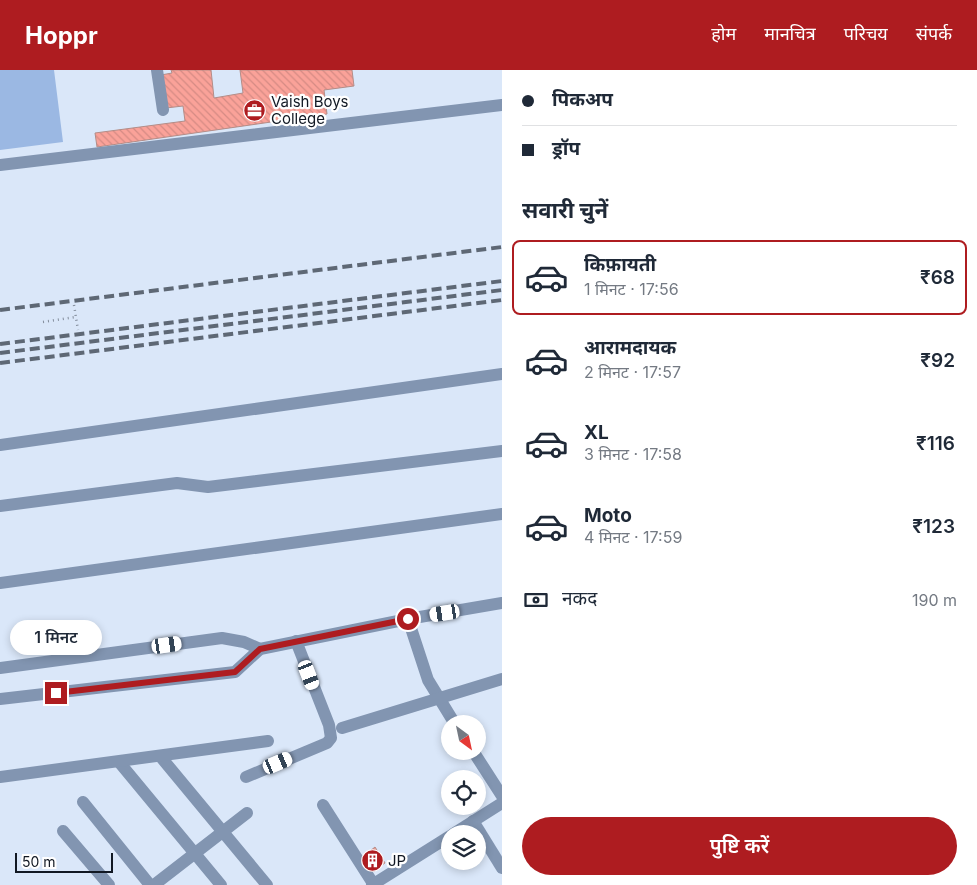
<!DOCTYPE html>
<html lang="hi">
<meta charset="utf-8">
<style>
body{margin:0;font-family:Inter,"Noto Sans Devanagari",sans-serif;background:#f2f2f3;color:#1f2937;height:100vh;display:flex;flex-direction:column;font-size:19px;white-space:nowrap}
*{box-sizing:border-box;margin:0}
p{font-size:16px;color:#747a83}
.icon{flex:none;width:28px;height:28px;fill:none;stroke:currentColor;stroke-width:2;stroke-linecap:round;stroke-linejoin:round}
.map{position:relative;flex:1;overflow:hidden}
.details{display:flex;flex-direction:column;background:#fff;width:475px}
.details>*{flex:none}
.top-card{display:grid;align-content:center;height:110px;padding:0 20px;background:#fff}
.needle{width:32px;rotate:147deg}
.fabs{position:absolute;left:441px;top:645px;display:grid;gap:10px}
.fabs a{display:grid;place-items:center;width:45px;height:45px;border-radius:50%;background:#fff;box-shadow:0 2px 8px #0003;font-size:25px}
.scale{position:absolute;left:15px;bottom:12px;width:98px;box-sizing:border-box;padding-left:5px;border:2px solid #111823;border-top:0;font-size:14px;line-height:18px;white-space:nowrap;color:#111823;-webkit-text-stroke:4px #fff;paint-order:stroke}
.end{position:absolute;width:22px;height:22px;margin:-11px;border:6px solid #ae1c20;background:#fff;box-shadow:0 0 0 2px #fff}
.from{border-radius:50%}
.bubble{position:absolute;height:35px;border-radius:18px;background:#fff;box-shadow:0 2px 8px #0003;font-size:16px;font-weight:600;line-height:35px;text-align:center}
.car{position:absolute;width:15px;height:30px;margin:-15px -8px;border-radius:6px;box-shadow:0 0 4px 1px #0007;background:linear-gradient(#fff 24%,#345 0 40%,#fff 0 76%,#345 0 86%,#fff 0)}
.top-card b{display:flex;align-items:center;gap:18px;height:48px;font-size:19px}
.top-card b+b{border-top:1px solid #e0e1e3}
.top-card i{width:12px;height:12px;background:#1f2937}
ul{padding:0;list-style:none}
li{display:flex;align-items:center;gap:15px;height:75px;margin:0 10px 8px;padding:0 10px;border:2px solid transparent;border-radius:8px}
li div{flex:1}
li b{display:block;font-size:19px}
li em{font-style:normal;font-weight:600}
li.selected{border-color:#ae1c20}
li>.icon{width:45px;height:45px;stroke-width:1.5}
h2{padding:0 20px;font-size:22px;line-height:60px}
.pay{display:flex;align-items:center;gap:12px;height:55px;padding:0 20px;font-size:19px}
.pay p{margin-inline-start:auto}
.primary-button{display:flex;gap:10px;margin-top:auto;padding:10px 20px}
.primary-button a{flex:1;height:58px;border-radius:30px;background:#ae1c20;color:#fff;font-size:20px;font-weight:600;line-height:58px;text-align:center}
header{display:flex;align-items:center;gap:30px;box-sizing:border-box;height:70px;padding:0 25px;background:#ae1c20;color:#fff}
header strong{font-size:24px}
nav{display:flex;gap:28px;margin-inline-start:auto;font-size:18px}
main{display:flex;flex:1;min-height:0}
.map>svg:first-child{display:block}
</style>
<header>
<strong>Hoppr</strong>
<nav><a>होम</a><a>मानचित्र</a><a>परिचय</a><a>संपर्क</a></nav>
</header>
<main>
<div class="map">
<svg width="502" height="815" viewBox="0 0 502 815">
<defs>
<pattern id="building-back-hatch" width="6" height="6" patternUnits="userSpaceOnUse" patternTransform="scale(1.25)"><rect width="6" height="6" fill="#faa299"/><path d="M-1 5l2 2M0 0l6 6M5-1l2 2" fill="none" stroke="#d58b84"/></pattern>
</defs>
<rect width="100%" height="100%" fill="#dae7f9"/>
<polygon fill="#9bb8e3" points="0,0 54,0 63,72 0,80"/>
<g fill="url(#building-back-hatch)" stroke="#b38d88">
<polygon points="171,0 211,0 214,28 243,23 240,0 352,0 354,16 324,20 327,44 97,77 95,63 185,51 183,36 166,38 161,5 172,3"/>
<polygon points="375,777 385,793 370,803 360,789"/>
</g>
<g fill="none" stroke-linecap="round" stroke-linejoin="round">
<g stroke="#838d9c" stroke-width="2.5" stroke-dasharray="1 4" stroke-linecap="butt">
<polyline points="74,235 78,260"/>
<polyline points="43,252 76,247"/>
</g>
<g stroke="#8295b1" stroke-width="12">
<polyline points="157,0 163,40"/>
<polyline points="0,95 502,35"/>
<polyline points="0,375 502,304"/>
<polyline points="0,436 177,413 208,417 502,381"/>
<polyline points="0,513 502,444"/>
<polyline points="408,549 428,610 455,654"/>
<polyline points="0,598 222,568 244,572 260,579"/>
<polyline points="0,629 235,602 260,579 408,549 502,533"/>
<polyline points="342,658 502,609"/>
<polyline points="473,681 502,726"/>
<polyline points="160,686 267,815"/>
<polyline points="119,692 221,815"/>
<polyline points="0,707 268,671"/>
<polyline points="246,707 327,673 331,668 329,655 296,571"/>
<polyline points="83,732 150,815"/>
<polyline points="323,735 374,815"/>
<polyline points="473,751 502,798"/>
<polyline points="63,761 109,815"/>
<polyline points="453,764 502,733"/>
<polyline points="154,815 247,743"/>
<polyline points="372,815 450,766"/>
</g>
<g stroke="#5e6875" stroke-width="4" stroke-dasharray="10 5" stroke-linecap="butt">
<polyline points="0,240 502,177"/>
<polyline points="0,274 502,211"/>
<polyline points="0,283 502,220"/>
<polyline points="0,293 502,230"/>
</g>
</g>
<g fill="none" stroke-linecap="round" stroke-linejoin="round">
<polyline stroke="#ae1c20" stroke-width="6" points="56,623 235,602 260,579 408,549"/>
</g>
<defs>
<symbol id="office-disc" viewBox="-11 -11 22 22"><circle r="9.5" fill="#ae1c20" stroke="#fff"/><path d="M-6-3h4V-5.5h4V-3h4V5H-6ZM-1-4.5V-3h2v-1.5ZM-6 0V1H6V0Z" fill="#fff"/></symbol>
<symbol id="building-disc" viewBox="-11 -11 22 22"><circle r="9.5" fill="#ae1c20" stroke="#fff"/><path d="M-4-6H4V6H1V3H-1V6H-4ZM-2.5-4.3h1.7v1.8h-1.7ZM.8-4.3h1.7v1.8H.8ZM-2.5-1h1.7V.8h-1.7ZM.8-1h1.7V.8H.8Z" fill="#fff"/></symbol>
</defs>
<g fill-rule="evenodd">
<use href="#office-disc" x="242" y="28" width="25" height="25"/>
<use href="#building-disc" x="360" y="778" width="25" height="25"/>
</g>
<g text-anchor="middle" stroke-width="4.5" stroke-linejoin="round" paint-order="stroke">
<g font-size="15" fill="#111823" stroke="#fff" text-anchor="start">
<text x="271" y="37">Vaish Boys<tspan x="271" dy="17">College</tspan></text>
<text x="388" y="796">JP</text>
</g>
</g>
</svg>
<div class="fabs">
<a><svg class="needle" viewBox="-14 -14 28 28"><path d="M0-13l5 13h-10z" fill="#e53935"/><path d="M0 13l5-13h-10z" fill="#747a83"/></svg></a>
<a><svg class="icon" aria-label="locate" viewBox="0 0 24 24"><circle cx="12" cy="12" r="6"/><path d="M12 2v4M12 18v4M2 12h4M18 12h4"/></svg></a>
<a><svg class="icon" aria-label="layers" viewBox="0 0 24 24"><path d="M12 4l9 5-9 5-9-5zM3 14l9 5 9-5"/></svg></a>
</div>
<div class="scale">50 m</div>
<i class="end from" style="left:408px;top:549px"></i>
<i class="end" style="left:56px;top:623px"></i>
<div class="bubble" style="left:10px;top:550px;width:92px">1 मिनट</div>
<i class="car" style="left:445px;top:543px;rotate:261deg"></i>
<i class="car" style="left:167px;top:575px;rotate:82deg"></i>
<i class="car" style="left:309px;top:605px;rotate:159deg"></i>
<i class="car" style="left:278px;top:693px;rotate:67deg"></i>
</div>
<section class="details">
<div class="top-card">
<b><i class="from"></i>पिकअप</b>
<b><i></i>ड्रॉप</b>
</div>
<h2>सवारी चुनें</h2>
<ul>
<li class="selected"><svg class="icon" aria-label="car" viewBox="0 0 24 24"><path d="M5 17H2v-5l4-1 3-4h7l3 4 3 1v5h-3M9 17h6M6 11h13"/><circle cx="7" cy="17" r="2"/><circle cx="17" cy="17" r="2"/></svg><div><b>किफ़ायती</b><p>1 मिनट · 17:56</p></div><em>₹68</em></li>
<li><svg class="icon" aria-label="car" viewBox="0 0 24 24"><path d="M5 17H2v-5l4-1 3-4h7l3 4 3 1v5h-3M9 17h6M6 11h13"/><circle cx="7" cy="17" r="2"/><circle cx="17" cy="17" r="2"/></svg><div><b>आरामदायक</b><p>2 मिनट · 17:57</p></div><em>₹92</em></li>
<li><svg class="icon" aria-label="car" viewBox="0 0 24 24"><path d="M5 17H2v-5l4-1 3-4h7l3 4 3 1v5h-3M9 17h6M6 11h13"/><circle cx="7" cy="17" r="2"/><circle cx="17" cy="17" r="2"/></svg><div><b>XL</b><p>3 मिनट · 17:58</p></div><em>₹116</em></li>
<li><svg class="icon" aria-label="car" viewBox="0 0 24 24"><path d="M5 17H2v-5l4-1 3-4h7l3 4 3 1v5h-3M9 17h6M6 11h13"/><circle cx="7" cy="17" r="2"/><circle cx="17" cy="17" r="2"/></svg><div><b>Moto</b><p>4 मिनट · 17:59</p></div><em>₹123</em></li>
</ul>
<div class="pay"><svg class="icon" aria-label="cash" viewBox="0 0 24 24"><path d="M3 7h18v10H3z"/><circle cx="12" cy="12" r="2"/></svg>नकद<p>190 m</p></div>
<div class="primary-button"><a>पुष्टि करें</a></div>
</section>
</main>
